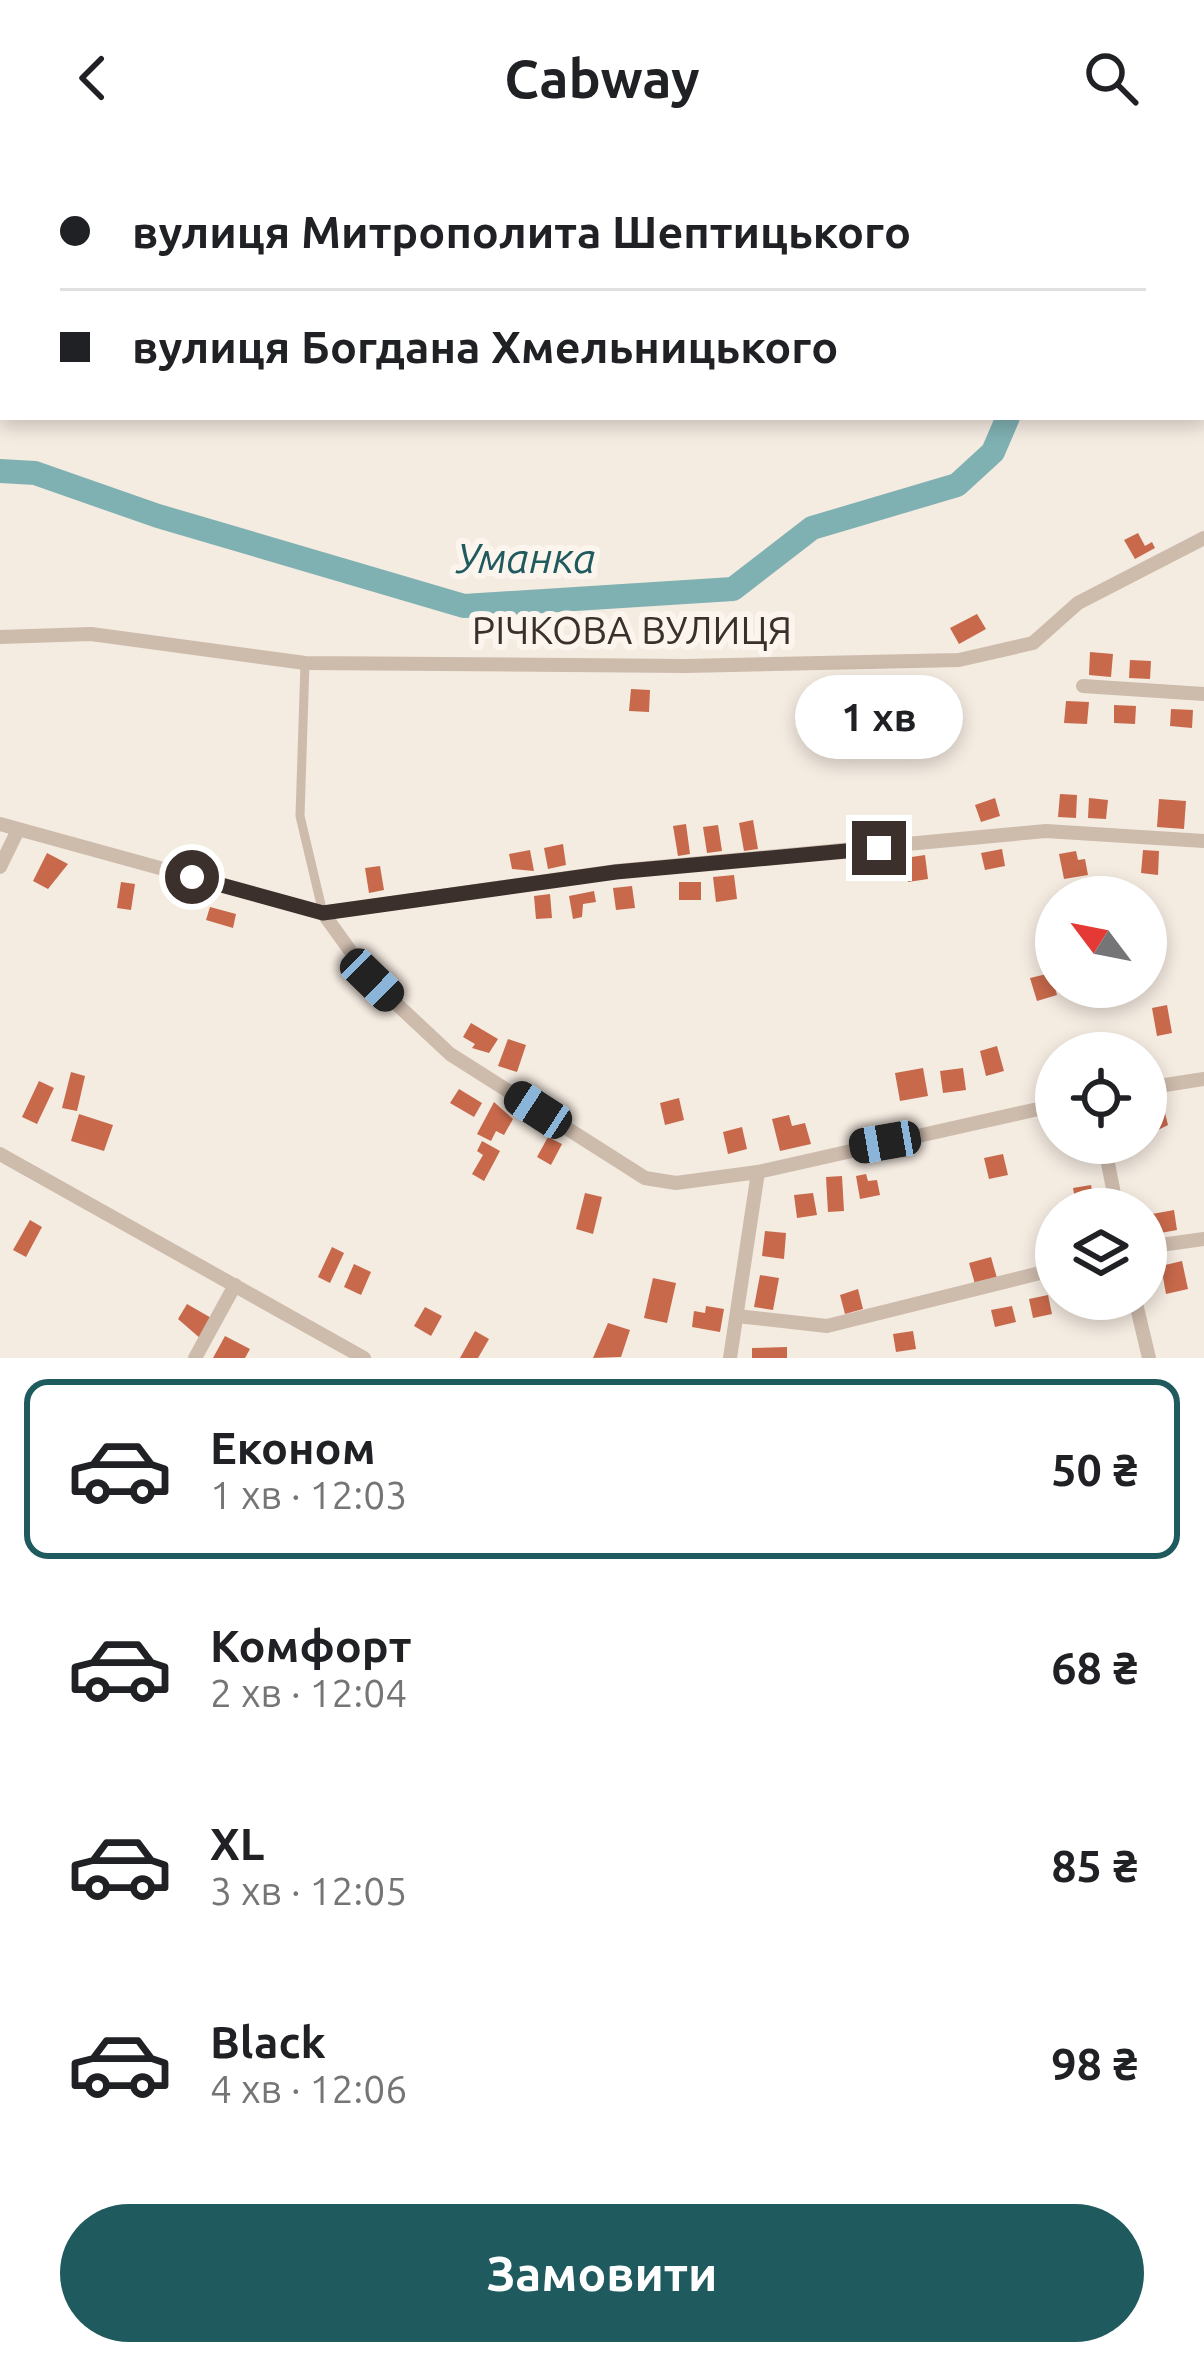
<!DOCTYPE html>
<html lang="uk">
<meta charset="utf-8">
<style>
body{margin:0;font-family:Ubuntu,sans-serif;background:#f6f6f6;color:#202124;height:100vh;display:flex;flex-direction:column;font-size:45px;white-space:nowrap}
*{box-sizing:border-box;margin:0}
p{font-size:39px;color:#757577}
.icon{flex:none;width:66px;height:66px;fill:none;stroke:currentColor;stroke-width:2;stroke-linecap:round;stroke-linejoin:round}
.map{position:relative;height:1202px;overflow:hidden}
.sheet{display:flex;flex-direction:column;background:#fff;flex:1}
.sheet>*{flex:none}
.guide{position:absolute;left:0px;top:0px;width:1206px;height:264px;box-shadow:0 6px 18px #0003;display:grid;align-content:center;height:264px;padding:0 60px;background:#fff}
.needle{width:78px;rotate:302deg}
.tools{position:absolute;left:1035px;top:720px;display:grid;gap:24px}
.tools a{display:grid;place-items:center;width:132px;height:132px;border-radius:50%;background:#fff;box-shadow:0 6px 18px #0003;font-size:60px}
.end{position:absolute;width:54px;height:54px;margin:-27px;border:15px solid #3b302b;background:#fff;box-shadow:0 0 0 6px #fff}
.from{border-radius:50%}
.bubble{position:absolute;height:84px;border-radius:42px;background:#fff;box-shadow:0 6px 18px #0003;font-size:39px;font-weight:700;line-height:84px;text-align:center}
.car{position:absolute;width:36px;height:72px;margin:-36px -18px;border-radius:15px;box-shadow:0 0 9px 3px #0007;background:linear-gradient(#222 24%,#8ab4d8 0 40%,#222 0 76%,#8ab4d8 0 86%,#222 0)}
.guide b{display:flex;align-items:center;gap:42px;height:114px;font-size:45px}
.guide b+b{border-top:3px solid #e0e0e0}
.guide i{width:30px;height:30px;background:#202124}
ul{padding:21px 0 0;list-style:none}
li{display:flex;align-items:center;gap:36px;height:180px;margin:0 24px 18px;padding:0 36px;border:6px solid transparent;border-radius:24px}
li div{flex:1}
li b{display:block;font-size:45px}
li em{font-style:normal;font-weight:700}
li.current{border-color:#1f5a5e}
li>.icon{width:108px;height:108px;stroke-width:1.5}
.primary-button{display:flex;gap:24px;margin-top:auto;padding:24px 60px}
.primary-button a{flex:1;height:138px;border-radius:72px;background:#1f5a5e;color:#fff;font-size:48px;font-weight:700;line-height:138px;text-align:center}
header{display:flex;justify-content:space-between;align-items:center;height:156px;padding:0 60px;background:#fff;font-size:54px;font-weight:700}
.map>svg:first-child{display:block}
</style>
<header><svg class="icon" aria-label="back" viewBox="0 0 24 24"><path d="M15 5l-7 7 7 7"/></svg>Cabway<svg class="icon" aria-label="search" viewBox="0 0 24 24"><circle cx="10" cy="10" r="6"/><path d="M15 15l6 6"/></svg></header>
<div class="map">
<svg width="1204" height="1202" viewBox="0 0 1204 1202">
<rect width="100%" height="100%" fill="#f4ebe1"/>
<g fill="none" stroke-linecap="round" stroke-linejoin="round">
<g stroke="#7fb0b2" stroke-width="24">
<polyline points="14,0 21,3"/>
<polyline points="453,3 460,0"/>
<polyline points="1066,3 1068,0"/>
<polyline points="0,315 35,317 158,360 464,450 733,433 812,372 957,329 993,296 1008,261"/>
</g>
</g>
<g fill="#c8694b">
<polygon points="1138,377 1145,390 1152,386 1155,392 1135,403 1124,384"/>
<polygon points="977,458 986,473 959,488 950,472"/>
<polygon points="1090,496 1113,498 1111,521 1089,519"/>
<polygon points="1130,504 1151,505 1150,523 1129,522"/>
<polygon points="631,533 650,534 649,556 629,555"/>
<polygon points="1066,545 1089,546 1087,568 1064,567"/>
<polygon points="1114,549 1136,550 1135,568 1114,567"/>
<polygon points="1171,553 1193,554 1192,572 1170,570"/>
<polygon points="1060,638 1077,639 1076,662 1058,661"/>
<polygon points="995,642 1000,660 981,666 975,649"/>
<polygon points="1089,642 1108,644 1106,663 1088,662"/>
<polygon points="1159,643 1186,645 1184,673 1157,671"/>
<polygon points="753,664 758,693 744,695 739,667"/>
<polygon points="686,668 690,698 678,700 673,670"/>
<polygon points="718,669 722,695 707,697 703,671"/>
<polygon points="563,688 566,709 548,713 544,692"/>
<polygon points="1002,693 1005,710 985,714 981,697"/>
<polygon points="530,694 534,715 512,713 509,698"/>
<polygon points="1143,694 1159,695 1158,719 1141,717"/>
<polygon points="1076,695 1078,704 1085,703 1088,719 1064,723 1059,698"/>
<polygon points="47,697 68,708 48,733 33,725"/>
<polygon points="925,699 928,723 908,726 905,702"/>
<polygon points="380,710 384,734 369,737 365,712"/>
<polygon points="734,719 737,743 716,746 713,721"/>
<polygon points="121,726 135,728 131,754 117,752"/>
<rect x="679" y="726" width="22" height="18"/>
<polygon points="632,730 635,752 616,754 613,732"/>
<polygon points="594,735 596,746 583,748 582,761 573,763 569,740"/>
<polygon points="550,738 552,762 536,763 534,740"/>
<polygon points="210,751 236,758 233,772 206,764"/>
<polygon points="1051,817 1057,839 1037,845 1030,822"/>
<polygon points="1167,849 1172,877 1157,880 1152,852"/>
<polygon points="471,867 498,883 489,897 472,892 475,888 463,881"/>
<polygon points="508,883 526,889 517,916 498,910"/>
<polygon points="997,890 1004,915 986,920 980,895"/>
<polygon points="923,912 928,940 900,945 895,917"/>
<polygon points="963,912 966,934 943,937 940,915"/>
<polygon points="71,916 85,920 77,955 62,952"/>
<polygon points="39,925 54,932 37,968 22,961"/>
<polygon points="459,933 482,947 474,961 450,947"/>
<polygon points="679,942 684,964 665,969 660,947"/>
<polygon points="494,946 513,963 504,979 496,975 491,985 477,978"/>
<polygon points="1155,950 1157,955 1164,953 1168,969 1146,980 1146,952"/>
<polygon points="79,958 113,969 104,995 71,985"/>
<polygon points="789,959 792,970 805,967 811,988 780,995 772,963"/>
<polygon points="742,971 747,993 728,998 723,976"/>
<polygon points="548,981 562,988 551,1009 537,1001"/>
<polygon points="482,985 500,995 484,1025 472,1018 483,999 477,995"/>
<polygon points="1003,998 1008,1019 989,1023 984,1002"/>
<polygon points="866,1018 868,1025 877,1024 880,1039 860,1043 856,1020"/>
<polygon points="842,1020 844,1055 828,1056 826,1021"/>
<polygon points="1091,1029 1095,1049 1077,1053 1073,1032"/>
<polygon points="585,1037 602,1041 593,1078 576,1073"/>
<polygon points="813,1037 817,1059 797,1062 794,1039"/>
<polygon points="1174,1054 1177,1074 1155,1078 1152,1058"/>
<polygon points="30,1064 42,1071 26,1101 13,1094"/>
<polygon points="765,1075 786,1077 784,1103 762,1100"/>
<polygon points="332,1091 344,1097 330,1127 318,1121"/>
<polygon points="991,1101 997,1122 975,1128 969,1107"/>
<polygon points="1182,1105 1188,1133 1166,1138 1161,1110"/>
<polygon points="354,1108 371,1116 361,1139 344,1131"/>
<polygon points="760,1119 779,1122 773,1154 754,1151"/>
<polygon points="653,1122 676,1127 667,1167 644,1162"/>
<polygon points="858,1133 863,1153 845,1158 840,1139"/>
<polygon points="1048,1139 1052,1158 1033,1162 1029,1143"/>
<polygon points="187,1148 213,1163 201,1183 178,1163"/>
<polygon points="706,1150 724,1153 720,1176 692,1171 694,1155 705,1157"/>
<polygon points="1012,1150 1016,1166 995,1171 991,1154"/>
<polygon points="425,1151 442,1160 431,1180 414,1170"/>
<polygon points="608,1167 630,1174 621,1201 593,1202"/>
<polygon points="475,1175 489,1183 478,1202 460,1202"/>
<polygon points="913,1175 916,1193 896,1196 893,1178"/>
<polygon points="225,1180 250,1193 245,1202 213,1202"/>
<polygon points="787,1191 787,1202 752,1202 752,1192"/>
</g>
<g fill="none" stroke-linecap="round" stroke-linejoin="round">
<polyline stroke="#cdbbac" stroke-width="9" points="305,507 300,660 323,757"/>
<g stroke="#cdbbac" stroke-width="14">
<polyline points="285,3 285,0"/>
<polyline points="889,3 894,0"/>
<polyline points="0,165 3,166"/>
<polyline points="0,249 3,248"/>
<polyline points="0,481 91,478 305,507 686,510 959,504 1033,487 1078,447 1204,382"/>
<polyline points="1083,530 1204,538"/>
<polyline points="0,668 323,757 372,825 450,898 645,1022 676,1027 758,1016 1056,949"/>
<polyline points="0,711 18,674"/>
<polyline points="323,757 616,715 1046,675 1204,685"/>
<polyline points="1146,932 1204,923"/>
<polyline points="1104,987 1117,1053"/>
<polyline points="0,998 364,1202"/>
<polyline points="1146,1091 1204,1083"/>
<polyline points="1135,1143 1149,1202"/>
<polyline points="737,1160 827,1170 1056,1113"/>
<polyline points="195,1202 235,1129"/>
<polyline points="730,1202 758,1016"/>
</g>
</g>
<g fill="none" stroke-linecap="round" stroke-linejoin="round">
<polyline stroke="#3b302b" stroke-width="15" points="192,721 323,757 616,716 879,692"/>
</g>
<g text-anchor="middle" stroke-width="12" stroke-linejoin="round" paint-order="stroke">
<g font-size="39" fill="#3b302b" stroke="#fbf5ee">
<text x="632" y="488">РІЧКОВА ВУЛИЦЯ</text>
</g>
<g font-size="42" font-style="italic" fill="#1f5a5e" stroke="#fbf5ee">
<text x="526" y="417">Уманка</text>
</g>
</g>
</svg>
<div class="tools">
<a><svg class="needle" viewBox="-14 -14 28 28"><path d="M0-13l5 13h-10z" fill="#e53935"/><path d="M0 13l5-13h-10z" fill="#757577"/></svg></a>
<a><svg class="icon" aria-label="locate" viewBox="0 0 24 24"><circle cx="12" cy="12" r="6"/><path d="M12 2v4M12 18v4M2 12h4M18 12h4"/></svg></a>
<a><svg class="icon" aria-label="layers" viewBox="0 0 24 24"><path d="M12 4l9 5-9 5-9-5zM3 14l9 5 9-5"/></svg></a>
</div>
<i class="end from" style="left:192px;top:721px"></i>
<i class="end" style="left:879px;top:692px"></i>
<div class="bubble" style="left:795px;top:519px;width:168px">1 хв</div>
<i class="car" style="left:372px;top:824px;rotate:134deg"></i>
<i class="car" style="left:538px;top:954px;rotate:303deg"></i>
<i class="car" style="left:885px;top:986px;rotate:260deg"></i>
<div class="guide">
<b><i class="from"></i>вулиця Митрополита Шептицького</b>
<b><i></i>вулиця Богдана Хмельницького</b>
</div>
</div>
<section class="sheet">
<ul>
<li class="current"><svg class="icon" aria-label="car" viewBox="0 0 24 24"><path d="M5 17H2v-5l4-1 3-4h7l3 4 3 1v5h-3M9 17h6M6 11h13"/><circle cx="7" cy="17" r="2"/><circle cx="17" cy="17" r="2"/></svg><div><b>Економ</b><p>1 хв · 12:03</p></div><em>50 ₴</em></li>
<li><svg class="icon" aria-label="car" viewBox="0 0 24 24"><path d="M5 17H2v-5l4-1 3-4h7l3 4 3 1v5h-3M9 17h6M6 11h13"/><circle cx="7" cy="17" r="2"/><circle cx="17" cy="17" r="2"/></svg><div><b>Комфорт</b><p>2 хв · 12:04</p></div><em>68 ₴</em></li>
<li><svg class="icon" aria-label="car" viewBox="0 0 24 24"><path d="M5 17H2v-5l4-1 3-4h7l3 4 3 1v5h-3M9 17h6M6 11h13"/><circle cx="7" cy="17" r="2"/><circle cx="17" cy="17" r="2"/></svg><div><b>XL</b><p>3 хв · 12:05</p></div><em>85 ₴</em></li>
<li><svg class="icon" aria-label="car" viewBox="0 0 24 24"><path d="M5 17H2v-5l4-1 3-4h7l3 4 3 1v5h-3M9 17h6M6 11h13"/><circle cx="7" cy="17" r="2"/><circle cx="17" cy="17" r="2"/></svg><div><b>Black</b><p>4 хв · 12:06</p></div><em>98 ₴</em></li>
</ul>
<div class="primary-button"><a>Замовити</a></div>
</section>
